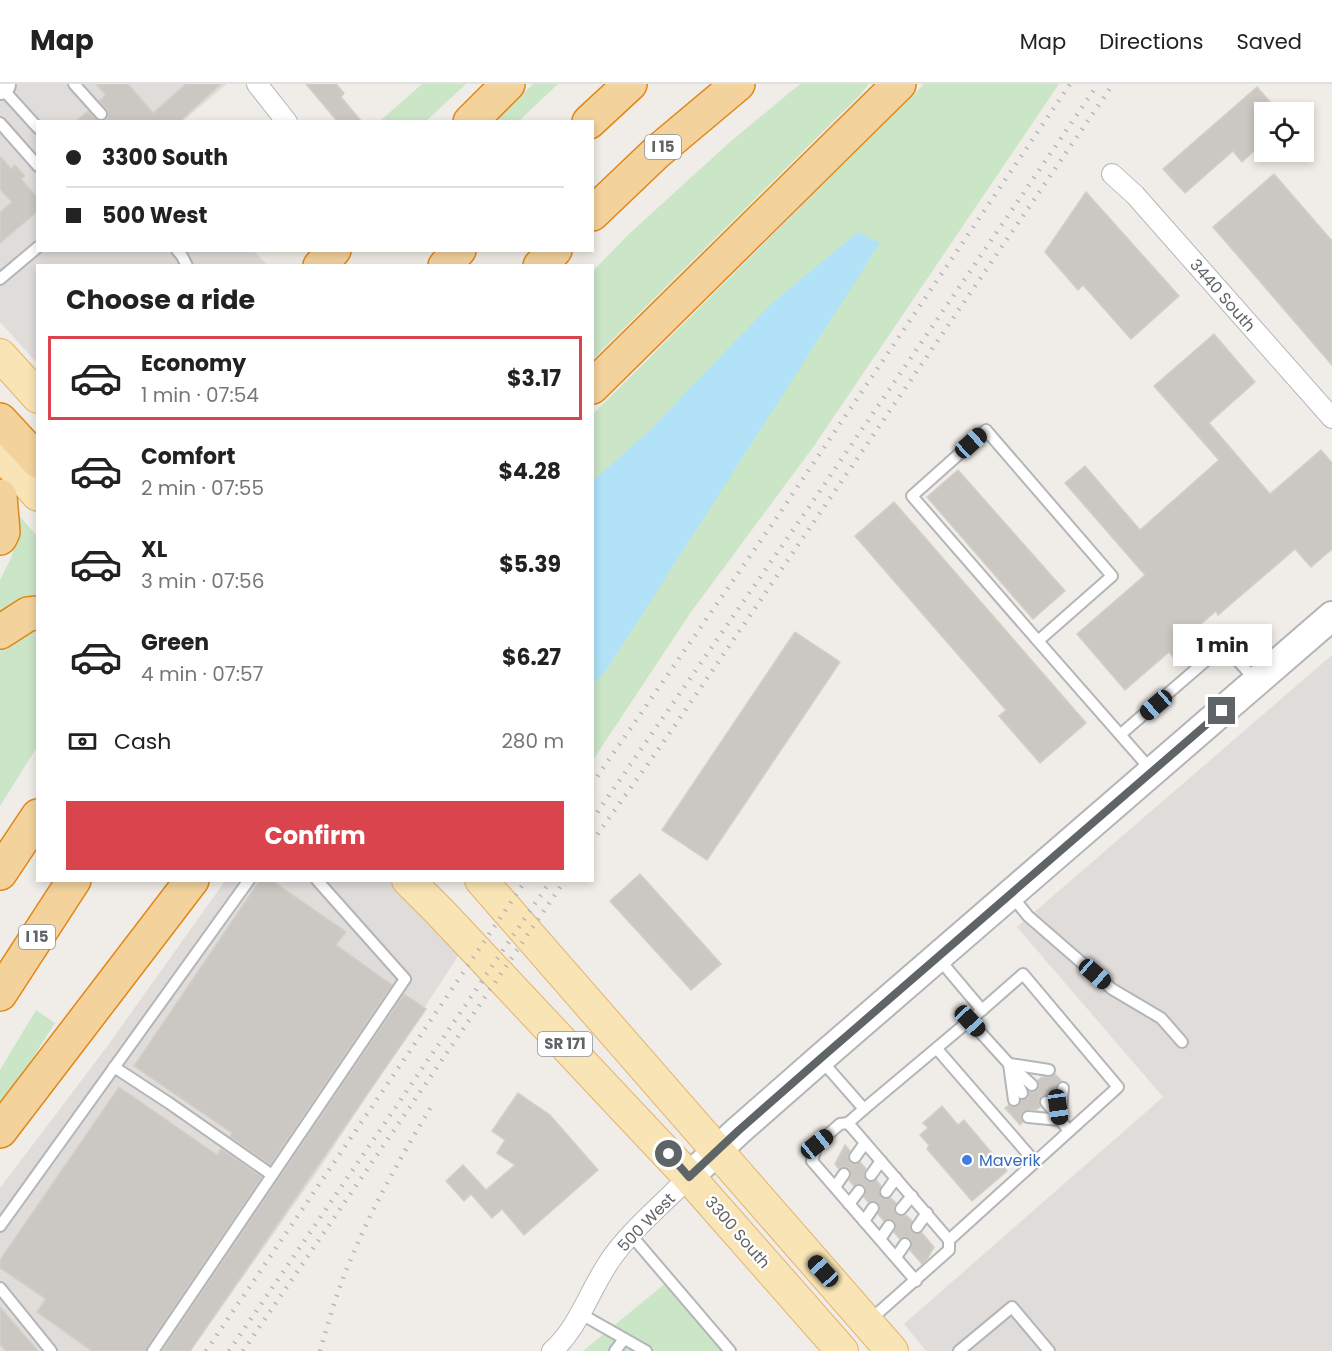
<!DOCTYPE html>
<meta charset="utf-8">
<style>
body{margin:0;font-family:Poppins,sans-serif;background:#f6f6f6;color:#222;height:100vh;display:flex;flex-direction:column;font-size:22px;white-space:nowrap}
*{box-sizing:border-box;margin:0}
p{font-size:20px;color:#767676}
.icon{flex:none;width:33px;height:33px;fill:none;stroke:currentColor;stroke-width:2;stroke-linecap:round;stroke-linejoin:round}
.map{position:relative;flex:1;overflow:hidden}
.panel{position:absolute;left:36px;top:180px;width:558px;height:618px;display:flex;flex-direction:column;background:#fff;border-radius:0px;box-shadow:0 3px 9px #0003}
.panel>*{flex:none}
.top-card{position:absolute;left:36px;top:36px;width:558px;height:132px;border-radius:0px;box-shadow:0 3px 9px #0003;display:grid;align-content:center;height:132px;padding:0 30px;background:#fff}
.buttons{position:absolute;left:1254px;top:18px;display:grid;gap:12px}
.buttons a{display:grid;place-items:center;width:60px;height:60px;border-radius:0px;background:#fff;box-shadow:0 3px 9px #0003;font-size:30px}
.end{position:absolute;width:27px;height:27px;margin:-14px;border:8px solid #5f6467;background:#fff;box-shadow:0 0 0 3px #fff}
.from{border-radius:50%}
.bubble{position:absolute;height:42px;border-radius:0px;background:#fff;box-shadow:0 3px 9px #0003;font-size:20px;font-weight:700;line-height:42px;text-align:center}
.car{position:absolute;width:18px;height:36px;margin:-18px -9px;border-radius:8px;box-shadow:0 0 4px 2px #0007;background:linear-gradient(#222 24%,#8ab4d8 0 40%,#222 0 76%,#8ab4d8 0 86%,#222 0)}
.top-card b{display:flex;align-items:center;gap:21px;height:57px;font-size:22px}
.top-card b+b{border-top:2px solid #e0e0e0}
.top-card i{width:15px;height:15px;background:#222}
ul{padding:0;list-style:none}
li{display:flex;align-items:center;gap:18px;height:84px;margin:0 12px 9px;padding:0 18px;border:3px solid transparent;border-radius:0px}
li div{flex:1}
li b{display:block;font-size:22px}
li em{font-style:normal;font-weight:700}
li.on{border-color:#da444c}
li>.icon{width:54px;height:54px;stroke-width:1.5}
h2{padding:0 30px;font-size:27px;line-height:72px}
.pay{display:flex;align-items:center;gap:15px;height:66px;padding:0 30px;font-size:22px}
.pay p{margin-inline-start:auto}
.primary-button{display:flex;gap:12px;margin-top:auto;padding:12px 30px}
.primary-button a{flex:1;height:69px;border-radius:0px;background:#da444c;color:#fff;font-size:24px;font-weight:700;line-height:69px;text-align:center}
header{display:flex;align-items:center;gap:36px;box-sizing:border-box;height:84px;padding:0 30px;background:#fff;border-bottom:2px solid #e0e0e0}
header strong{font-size:28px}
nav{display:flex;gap:33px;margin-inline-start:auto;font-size:21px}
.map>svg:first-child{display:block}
</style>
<header>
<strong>Map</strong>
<nav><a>Map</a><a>Directions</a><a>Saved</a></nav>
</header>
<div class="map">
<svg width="1332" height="1267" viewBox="0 0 1332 1267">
<rect width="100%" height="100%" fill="#f0ede8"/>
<g fill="#dfdcda">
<polygon points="0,0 227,0 183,37 38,38 38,166 254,167 267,181 38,182 37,279 0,238"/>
<polygon points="1332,571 1332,1267 926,1267 904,1240 1163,1013 1017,843"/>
<polygon points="225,797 389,797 460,869 320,1084 191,1267 0,1267 0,1104 106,964"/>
</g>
<g fill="#cbe5c7">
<polygon points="422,0 466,0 426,37 380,37"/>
<polygon points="533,0 558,0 519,37 493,38"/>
<polygon points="800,0 869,0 861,10 593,275 593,187 630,149 731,57"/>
<polygon points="924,0 1059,0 814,362 691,528 593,676 593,330"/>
<polygon points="16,428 37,452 37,514 0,530 0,496 11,474 16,457"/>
<polygon points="37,547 37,663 0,722 0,567 27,550"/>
<polygon points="36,926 55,939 29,980 0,1021 0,986"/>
<polygon points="667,1198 727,1267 583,1267"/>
</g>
<polygon fill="#b1e2f7" points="858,148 880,159 607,585 593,600 593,397 649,347 772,219"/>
<g fill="#cbc8c4" stroke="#d4cec7" stroke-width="1.5">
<polygon points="96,0 128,0 153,29 186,0 221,0 179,38 75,38 88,27 99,37 106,36 108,33 107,25 99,17 106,11"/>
<polygon points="306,0 336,0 344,9 341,13 362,38 338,38"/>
<polygon points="1257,3 1279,28 1264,28 1264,58 1242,78 1233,67 1185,109 1163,85"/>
<polygon points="0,72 11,85 15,81 25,92 21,95 38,114 38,127 0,159 0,128 12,118 0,105"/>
<polygon points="1274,90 1332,157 1332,281 1213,143"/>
<polygon points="1086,108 1179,212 1131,255 1083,201 1078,206 1045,168"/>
<polygon points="1214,250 1255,298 1209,339 1270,410 1321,366 1332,379 1332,465 1311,483 1295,465 1218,531 1216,527 1181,557 1185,562 1173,573 1169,568 1125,606 1077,550 1145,491 1065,399 1085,382 1140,446 1219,376 1154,302"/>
<polygon points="958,386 1065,507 1033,535 927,413"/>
<polygon points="894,418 1086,639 1040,679 999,632 1006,626 855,452"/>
<polygon points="795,548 840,578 707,776 662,746"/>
<polygon points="640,790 721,880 691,906 610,817"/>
<polygon points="260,796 271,796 346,848 336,861 392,901 270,1081 230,1052 232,1049 134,982"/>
<polygon points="404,910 426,925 190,1267 162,1267"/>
<polygon points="1055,990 1062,997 1057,1000 1055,1010 1052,1013 1048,1011 1042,1012 1039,1016 1040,1023 1036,1026 1028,1026 1022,1028 1021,1033 1023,1038 1020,1041 1005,1024 1009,1021 1014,1023 1018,1022 1021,1016 1028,1014 1029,1008 1034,1008 1038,1006 1039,1002 1038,996 1042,993 1051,993"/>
<polygon points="119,1003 217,1071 221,1065 262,1093 147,1263 146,1267 92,1267 37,1228 46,1215 0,1184 0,1176"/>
<polygon points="518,1009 550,1031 598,1086 524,1151 502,1125 492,1134 471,1110 464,1117 446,1097 463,1081 486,1106 515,1081 497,1069 505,1056 492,1047"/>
<polygon points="942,1022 958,1041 964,1036 1007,1087 972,1117 927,1065 929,1061 920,1051 928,1044 923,1039"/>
<polygon points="845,1061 850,1067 848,1073 850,1079 855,1080 860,1078 866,1085 864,1091 866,1097 871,1098 876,1096 881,1102 879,1108 881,1114 886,1115 891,1114 896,1119 894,1124 896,1130 900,1132 906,1131 912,1137 910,1143 912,1149 917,1150 922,1149 934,1163 927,1175 922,1180 910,1166 912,1160 910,1154 905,1153 900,1155 894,1148 896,1142 894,1136 889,1135 884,1137 878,1130 880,1124 878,1118 873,1117 868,1118 864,1113 866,1107 864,1101 859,1100 854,1102 849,1096 851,1090 849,1084 844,1083 839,1085 835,1080"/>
<polygon points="0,1223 38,1267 6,1267 0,1260"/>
</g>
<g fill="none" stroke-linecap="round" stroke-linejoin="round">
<defs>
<g id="lane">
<polyline points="74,0 101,30"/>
<polyline points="0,2 38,44"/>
<polyline points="0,39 38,82"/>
<polyline points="177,166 182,172 187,182"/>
<polyline points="0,195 38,163"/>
<polyline points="1038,557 1112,492 986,346 912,412 1038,557 1152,687"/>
<polyline points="1121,650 1224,561 1256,597"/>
<polyline points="1011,811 1028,832 1112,905 1161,934 1182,958"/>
<polyline points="970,937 1009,980 1032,1001"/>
<polyline points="937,965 1035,1078"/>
<polyline points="821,976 864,1025 848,1039 949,1156 949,1166 870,1236"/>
<polyline points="1009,980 1014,1016"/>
<polyline points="1010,980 1049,986"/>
<polyline points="114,983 169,1019 272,1091"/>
<polyline points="1014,991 1022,1009"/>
<polyline points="1046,1018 1069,1047"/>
<polyline points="864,1025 982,926 939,875"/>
<polyline points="1028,1033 1060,1036"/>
<polyline points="1060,1036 1063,1004"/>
<polyline points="848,1039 840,1040 817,1060 812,1077 916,1197"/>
<polyline points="855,1073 865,1059"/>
<polyline points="871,1091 881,1077"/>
<polyline points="835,1103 844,1090"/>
<polyline points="886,1108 896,1094"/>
<polyline points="849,1120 859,1107"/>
<polyline points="901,1125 912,1112"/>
<polyline points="864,1137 873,1124"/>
<polyline points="0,1142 249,796"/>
<polyline points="917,1143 927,1129"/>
<polyline points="631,1151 730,1267"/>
<polyline points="880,1155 889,1142"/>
<polyline points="949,1156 1118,1003 1023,890 982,926"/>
<polyline points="896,1173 905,1160"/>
<polyline points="0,1204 51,1267"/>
<polyline points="581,1230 646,1267"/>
<polyline points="153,1267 405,895 317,796"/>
<polyline points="615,1267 624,1255"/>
<polyline points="959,1267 1012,1223 1049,1267"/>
</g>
<g id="street">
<polyline points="257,0 287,38"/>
<polyline points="1112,90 1135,111 1332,334"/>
<path d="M552 1267C578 1244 588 1210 607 1181 626 1150 663 1120 689 1093"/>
</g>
<g id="secondary">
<polyline points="0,1 1,0"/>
<polyline points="689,1093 738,1047 820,975 1332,532"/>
</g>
<g id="primary">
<polyline points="0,271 38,313"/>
<polyline points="0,369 38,411"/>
<polyline points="408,796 440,828 689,1093 842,1267"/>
<polyline points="481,796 892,1267"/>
</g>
<g id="highway">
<polyline points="470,38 508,0"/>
<polyline points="589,38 630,0"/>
<polyline points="592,130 657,68 738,0"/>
<polyline points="320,182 334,166"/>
<polyline points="445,182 459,166"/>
<polyline points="540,182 555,166"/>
<polyline points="592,303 899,0"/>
<polyline points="0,336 38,377"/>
<polyline points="0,412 3,448 0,454"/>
<polyline points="0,548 28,530 38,529"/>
<polyline points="0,789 38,732"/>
<polyline points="0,910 74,796"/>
<polyline points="0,1047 192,796"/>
</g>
</defs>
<use href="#lane" stroke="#b3b6b9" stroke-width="14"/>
<use href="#street" stroke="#b3b6b9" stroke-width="22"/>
<use href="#secondary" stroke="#b2b6b9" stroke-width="32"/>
<use href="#primary" stroke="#e5b36c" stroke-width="34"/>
<use href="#highway" stroke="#e28716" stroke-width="36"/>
<use href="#lane" stroke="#fff" stroke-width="10"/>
<use href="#street" stroke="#fff" stroke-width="20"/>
<use href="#secondary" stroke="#fff" stroke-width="28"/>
<use href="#primary" stroke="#f8e4b5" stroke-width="32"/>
<use href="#highway" stroke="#f3d29c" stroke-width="33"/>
<g stroke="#b5b6b7" stroke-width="4.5" stroke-dasharray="1.5 8" stroke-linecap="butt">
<polyline points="592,700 775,436 1070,0"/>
<polyline points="592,736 811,420 1098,0"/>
<polyline points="592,758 667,653 1113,0"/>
<polyline points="206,1267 526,796"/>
<polyline points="229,1267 551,796"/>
<polyline points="243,1267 565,796"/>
<path d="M320 1267C329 1236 338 1204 351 1175 372 1123 402 1071 431 1023"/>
</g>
</g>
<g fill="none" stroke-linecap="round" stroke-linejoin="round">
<polyline stroke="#5f6467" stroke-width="8" points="669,1070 689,1093 738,1047 820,975 1222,627"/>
</g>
<circle fill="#3f7fe0" stroke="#fff" stroke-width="2" cx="967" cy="1076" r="6"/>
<g text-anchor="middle" stroke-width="4.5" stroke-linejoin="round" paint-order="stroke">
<g fill="#fff" stroke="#8f9295" stroke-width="1.5">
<rect x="645" y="51" width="36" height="24" rx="4.5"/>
<rect x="19" y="841" width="36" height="24" rx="4.5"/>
<rect x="538" y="948" width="54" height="24" rx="4.5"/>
</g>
<g font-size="15" font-weight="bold" fill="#5f6467">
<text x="663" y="68">I 15</text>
<text x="37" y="858">I 15</text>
<text x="565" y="965">SR 171</text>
</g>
<g font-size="16" fill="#5f6467" stroke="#fff">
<text transform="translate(1223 211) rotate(49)" y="6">3440 South</text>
<text transform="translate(646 1138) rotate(-46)" y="6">500 West</text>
<text transform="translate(738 1148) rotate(49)" y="6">3300 South</text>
</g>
<g font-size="16" fill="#366cbe" stroke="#fff" text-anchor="start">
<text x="979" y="1082">Maverik</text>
</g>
</g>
</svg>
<div class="buttons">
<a><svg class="icon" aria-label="locate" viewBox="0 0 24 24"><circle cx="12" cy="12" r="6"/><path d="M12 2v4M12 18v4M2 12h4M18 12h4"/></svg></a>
</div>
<i class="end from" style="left:669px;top:1070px"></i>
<i class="end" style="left:1222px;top:627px"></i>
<div class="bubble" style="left:1173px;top:540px;width:99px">1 min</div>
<i class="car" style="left:971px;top:359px;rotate:48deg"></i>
<i class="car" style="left:1156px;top:621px;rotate:229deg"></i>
<i class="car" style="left:1095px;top:890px;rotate:131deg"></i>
<i class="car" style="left:970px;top:937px;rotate:137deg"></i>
<i class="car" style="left:1058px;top:1023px;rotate:172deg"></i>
<i class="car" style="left:817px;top:1060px;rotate:51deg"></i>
<i class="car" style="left:823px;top:1187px;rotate:318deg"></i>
<div class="top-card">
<b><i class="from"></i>3300 South</b>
<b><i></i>500 West</b>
</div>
<section class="panel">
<h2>Choose a ride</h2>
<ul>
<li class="on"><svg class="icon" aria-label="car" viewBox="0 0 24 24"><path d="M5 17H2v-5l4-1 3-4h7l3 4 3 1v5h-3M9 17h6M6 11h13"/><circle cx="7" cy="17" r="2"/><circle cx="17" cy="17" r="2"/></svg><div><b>Economy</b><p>1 min · 07:54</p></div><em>$3.17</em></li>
<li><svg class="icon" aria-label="car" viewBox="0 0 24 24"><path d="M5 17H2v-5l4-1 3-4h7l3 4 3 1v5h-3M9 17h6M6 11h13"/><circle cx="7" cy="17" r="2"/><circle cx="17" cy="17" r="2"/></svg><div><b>Comfort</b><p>2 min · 07:55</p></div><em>$4.28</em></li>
<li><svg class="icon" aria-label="car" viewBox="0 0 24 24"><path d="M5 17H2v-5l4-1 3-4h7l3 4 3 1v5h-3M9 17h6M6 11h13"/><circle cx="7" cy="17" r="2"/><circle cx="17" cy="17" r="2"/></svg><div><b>XL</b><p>3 min · 07:56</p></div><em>$5.39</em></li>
<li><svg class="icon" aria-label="car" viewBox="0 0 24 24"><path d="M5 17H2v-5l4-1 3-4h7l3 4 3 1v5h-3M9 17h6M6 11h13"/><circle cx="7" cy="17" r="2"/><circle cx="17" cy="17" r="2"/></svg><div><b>Green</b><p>4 min · 07:57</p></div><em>$6.27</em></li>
</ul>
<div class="pay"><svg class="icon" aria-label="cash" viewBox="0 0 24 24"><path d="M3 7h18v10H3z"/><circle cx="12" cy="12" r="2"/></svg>Cash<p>280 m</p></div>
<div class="primary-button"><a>Confirm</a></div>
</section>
</div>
